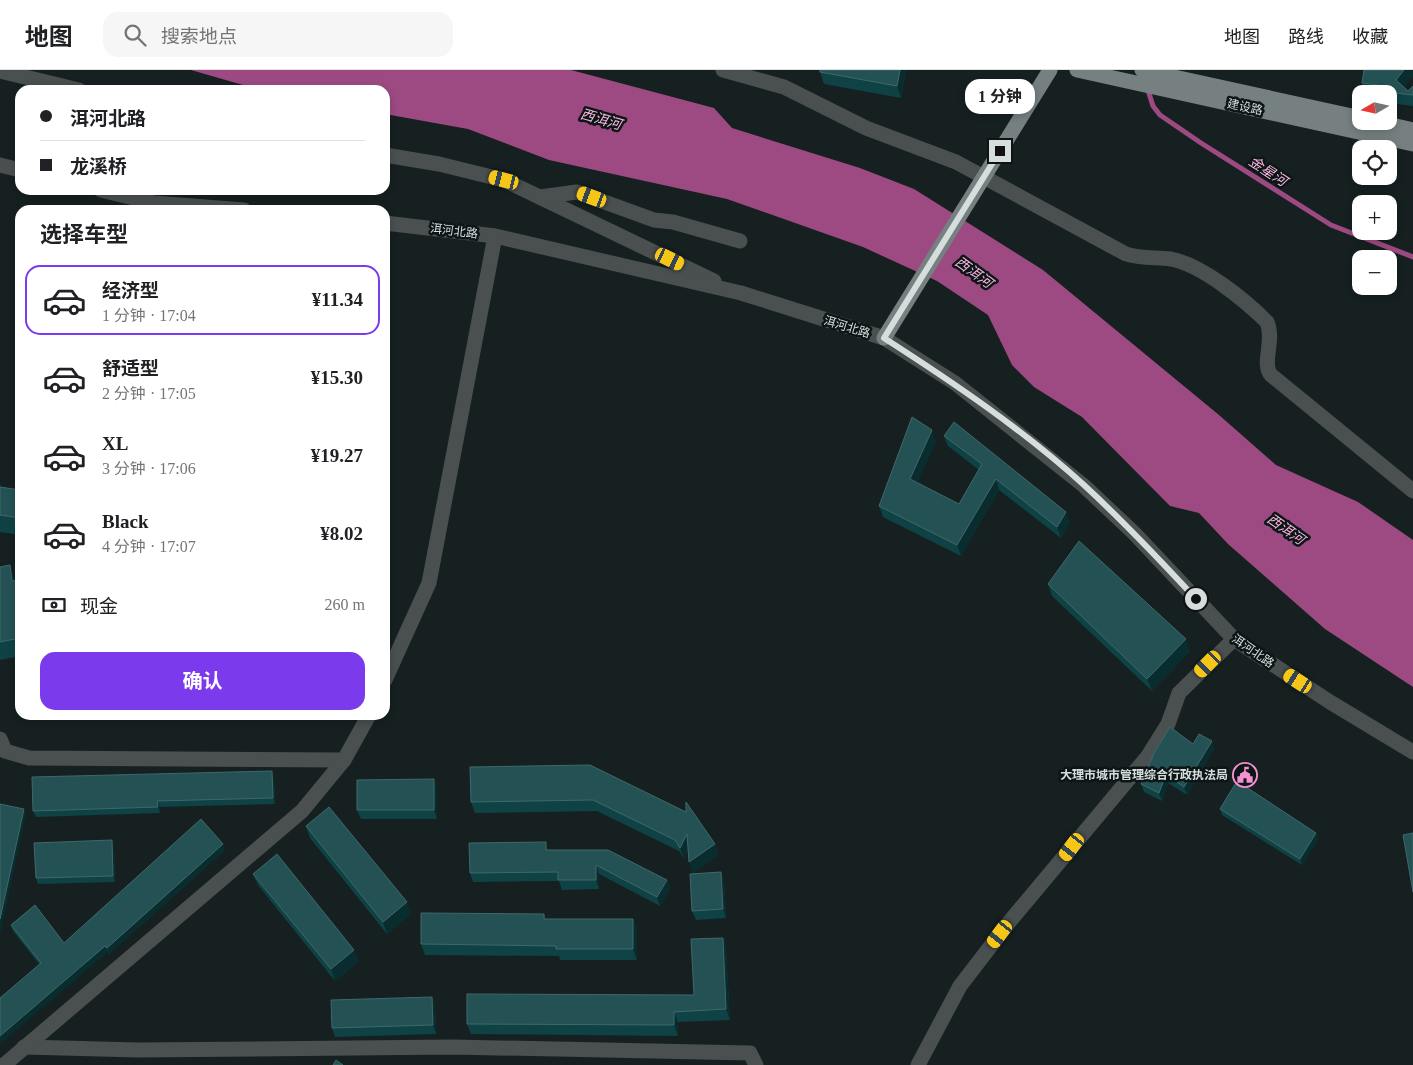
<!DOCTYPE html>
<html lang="zh">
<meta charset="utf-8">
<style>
body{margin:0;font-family:"Times New Roman","Noto Sans SC",serif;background:#f6f6f6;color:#202124;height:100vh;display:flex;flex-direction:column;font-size:19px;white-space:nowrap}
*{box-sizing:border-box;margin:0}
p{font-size:16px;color:#757577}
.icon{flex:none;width:28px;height:28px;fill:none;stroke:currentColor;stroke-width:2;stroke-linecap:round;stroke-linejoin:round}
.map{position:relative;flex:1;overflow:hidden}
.panel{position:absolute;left:15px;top:135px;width:375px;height:515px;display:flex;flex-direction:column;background:#fff;border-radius:15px;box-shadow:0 2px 8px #0003}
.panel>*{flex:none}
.hud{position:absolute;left:15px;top:15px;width:375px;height:110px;border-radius:15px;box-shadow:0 2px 8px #0003;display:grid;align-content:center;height:110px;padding:0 25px;background:#fff}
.needle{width:32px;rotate:261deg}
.controls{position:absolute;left:1352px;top:15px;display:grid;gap:10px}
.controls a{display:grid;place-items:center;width:45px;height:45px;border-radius:10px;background:#fff;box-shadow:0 2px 8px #0003;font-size:25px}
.end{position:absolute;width:22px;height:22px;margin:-11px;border:6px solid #d6dddd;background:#111;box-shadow:0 0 0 2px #111}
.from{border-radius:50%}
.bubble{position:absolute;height:35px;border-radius:15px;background:#fff;box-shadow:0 2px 8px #0003;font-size:16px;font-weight:700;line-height:35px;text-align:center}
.car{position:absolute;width:15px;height:30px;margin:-15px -8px;border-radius:6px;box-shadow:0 0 4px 1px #0007;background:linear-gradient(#f5c518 24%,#345 0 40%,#f5c518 0 76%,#345 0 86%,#f5c518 0)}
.hud b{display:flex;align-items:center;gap:18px;height:48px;font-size:19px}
.hud b+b{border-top:1px solid #e0e0e0}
.hud i{width:12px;height:12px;background:#202124}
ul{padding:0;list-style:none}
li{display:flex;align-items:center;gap:15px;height:70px;margin:0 10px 8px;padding:0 15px;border:2px solid transparent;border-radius:15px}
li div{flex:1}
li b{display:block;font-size:19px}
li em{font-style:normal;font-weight:700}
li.on{border-color:#7c3aed}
li>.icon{width:45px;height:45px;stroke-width:1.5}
h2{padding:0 25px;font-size:22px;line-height:60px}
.pay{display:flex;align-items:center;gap:12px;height:55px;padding:0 25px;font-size:19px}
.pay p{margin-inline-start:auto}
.primary-button{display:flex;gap:10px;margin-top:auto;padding:10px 25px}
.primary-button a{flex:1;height:58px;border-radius:15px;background:#7c3aed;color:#fff;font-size:20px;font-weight:700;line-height:58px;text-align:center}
header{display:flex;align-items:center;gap:30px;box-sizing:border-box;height:70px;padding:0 25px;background:#fff;border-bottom:1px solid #e0e0e0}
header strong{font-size:24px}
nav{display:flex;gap:28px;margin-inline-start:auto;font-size:18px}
.search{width:350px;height:45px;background:#f6f6f6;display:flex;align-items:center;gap:12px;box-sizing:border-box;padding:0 18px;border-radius:15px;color:#757577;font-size:19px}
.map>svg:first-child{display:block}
</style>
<header>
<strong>地图</strong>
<div class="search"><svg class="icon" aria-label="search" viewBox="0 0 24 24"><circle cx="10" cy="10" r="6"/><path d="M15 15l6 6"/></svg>搜索地点</div>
<nav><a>地图</a><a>路线</a><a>收藏</a></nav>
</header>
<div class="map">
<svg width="1413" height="995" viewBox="0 0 1413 995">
<rect width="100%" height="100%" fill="#162020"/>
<polygon fill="#9d4a82" points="191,0 571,0 714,38 732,58 860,98 914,119 1043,200 1219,345 1276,395 1358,432 1413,470 1413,617 1325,559 1228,474 1199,443 1170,436 1082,347 1034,317 1012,295 988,245 937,211 863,177 727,129 549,90 468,59 385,44 385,20 260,20"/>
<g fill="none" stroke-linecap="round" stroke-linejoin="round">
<polyline stroke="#9d4a82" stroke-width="5" points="1147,17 1153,36 1160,45 1201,73 1331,155 1413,187"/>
<g stroke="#4a4f4f" stroke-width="15">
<path d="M723 0 784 17 866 58 956 92 1126 184C1141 189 1156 187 1171 189 1202 195 1245 230 1267 252 1275 271 1261 294 1271 305L1413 421"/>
<polyline points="0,1 79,20"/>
<polyline points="385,85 439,94 504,110 714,211"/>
<polyline points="0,95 20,100"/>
<polyline points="101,120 154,133 244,140"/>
<polyline points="540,127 577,122 654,150 673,152 740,171"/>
<polyline points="385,153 495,166 741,223 884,268 955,313 1083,415 1134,463 1234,569 1330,632 1413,682"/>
<polyline points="385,610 429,513 495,166"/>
<polyline points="0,669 5,681 29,688 344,690"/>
<polyline points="24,977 138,980 453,977 750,983 756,995"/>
<polyline points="4,995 302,741 344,690 369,645"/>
<polyline points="918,995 960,916 1010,851 1148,686 1168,654 1179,623 1234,569"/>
</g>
<g stroke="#768080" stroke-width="15">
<polyline points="1077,0 1413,74"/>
<polyline points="1142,0 1361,48"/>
<polyline points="1374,51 1413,60"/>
</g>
<polyline stroke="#768080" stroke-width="15" points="884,268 1050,0"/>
</g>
<g fill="#0f4244">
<polygon points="820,0 906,0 901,28 824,14 820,2"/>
<polygon points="1413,6 1404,17 1408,21 1413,16 1413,36 1389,33 1389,24 1366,24 1362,13"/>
<polygon points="944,366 1070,452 1061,468 999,420 961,486 883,447 879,436 936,371 917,413 959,434 979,400 948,376"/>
<polygon points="0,413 1,417 20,420 20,465 0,462"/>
<polygon points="10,495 15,511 20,510 20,586 0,590 0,497"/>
<polygon points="1048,514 1190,581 1152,621 1052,526"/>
<polygon points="1212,671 1214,679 1187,725 1168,713 1162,731 1144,722 1141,714 1193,674"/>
<polygon points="590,695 715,774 718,785 693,803 688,781 684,789 679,781 597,741 475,743 471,732"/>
<polygon points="274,708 275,734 160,737 160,743 36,747 33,741"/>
<polygon points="437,718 437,749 361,749 357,740"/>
<polygon points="1220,739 1318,769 1302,795 1222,745"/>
<polygon points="306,756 411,844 387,864 310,768"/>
<polygon points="114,777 115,812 38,814 36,808"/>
<polygon points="225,780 109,884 108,882 39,894 13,861 11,855 64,873"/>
<polygon points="549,780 667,810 670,819 660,836 599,804 599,819 562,820 559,811 473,812 470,803"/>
<polygon points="721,802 724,811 726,848 696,850 692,841"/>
<polygon points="253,804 359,891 335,911 258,815"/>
<polygon points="544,844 546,849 633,849 637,859 637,890 560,890 559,886 425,885 421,874"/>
<polygon points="723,868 726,878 730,950 678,952 678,966 471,964 467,954 694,925"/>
<polygon points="432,927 435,936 436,964 335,967 332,958"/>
</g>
<g fill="#092d2e">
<polygon points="900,0 906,0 901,28 897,16"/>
<polygon points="1404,0 1413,0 1413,6 1400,22 1396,10"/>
<polygon points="932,360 936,371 914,420 910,409"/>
<polygon points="996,409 999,420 961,486 957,475"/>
<polygon points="1066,442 1070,452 1061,468 1057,457"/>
<polygon points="10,495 16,513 12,511"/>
<polygon points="17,546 20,555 20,566"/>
<polygon points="1186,569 1190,581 1152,621 1147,609"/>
<polygon points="1212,671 1214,679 1187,725 1184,717"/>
<polygon points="272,701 274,708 275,734 273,728"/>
<polygon points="1166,705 1168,713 1162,731 1159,723"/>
<polygon points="434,709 437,718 437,749 434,740"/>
<polygon points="157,731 160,737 160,743 158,737"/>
<polygon points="24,739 26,745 0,865 0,849"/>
<polygon points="1316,763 1318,769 1302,795 1300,789"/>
<polygon points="687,764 691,775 684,789 680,778"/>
<polygon points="112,770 114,777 115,812 113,806"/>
<polygon points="546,772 549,781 546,780"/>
<polygon points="223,774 225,780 109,884 107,878"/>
<polygon points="715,774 718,785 693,803 689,792"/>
<polygon points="596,795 599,804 599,819 596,810"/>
<polygon points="721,802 724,811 726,848 723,839"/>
<polygon points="667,810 670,819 660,836 657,827"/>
<polygon points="407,832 411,844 387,864 383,852"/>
<polygon points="633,849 637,859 637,890 633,879"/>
<polygon points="723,868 726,878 730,950 726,939"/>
<polygon points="105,876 108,882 0,974 0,966"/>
<polygon points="354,880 359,891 335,911 331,899"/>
<polygon points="432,927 435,936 436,964 433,955"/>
<polygon points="674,942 678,952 678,966 674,955"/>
</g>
<g fill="#245254" stroke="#40686a">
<polygon points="820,0 900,0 897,16 820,2"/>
<polygon points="1364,0 1404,0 1396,10 1408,21 1413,16 1413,25 1385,22 1378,15 1362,13"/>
<polygon points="912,347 932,360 910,409 959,434 982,394 944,366 954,352 1066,442 1057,457 996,409 957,475 879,436"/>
<polygon points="0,417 20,420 20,448 0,445"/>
<polygon points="1079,471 1186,569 1147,609 1048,514"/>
<polygon points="10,495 12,511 20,510 20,545 17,546 20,568 0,572 0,497"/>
<polygon points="1170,657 1193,674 1199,664 1212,671 1184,717 1166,705 1159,723 1141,714 1155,681"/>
<polygon points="590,695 686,742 686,732 715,774 689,792 687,764 680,778 675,770 593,730 471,732 470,697"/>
<polygon points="272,701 273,728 157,731 158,737 33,741 32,707"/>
<polygon points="434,709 434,740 357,740 357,710"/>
<polygon points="1237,711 1316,763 1300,789 1220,739"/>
<polygon points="0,734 24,739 0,849"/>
<polygon points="329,737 407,832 383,852 306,756"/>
<polygon points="201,749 223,774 107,878 105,876 0,966 0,928 41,893 11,855 35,835 64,873"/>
<polygon points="1413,763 1413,822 1403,765"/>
<polygon points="112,770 113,806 36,808 34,773"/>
<polygon points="546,772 546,780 608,780 667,810 657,827 596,795 596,810 558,810 558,802 470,803 469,773"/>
<polygon points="277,784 354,880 331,899 253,804"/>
<polygon points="721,802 723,839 692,841 690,804"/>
<polygon points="421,843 544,844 544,849 633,849 633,879 556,879 556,876 421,874"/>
<polygon points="723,868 726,939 674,942 674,955 467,954 467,924 694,925 691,869"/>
<polygon points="432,927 433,955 332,958 331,930"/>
<polygon points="336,990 343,995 333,995"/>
</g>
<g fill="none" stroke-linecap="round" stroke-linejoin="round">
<path stroke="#d6dddd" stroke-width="6" d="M1000 81 884 268C954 313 1022 359 1084 415 1123 451 1160 490 1196 529"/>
</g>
<defs>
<symbol id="civic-ring" viewBox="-11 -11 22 22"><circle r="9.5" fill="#0d1617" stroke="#f591d2" stroke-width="1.5"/><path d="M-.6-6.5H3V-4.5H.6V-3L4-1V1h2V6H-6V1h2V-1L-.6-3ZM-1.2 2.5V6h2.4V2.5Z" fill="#f591d2"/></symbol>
</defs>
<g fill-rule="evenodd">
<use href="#civic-ring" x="1231" y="691" width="28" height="28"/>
</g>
<g text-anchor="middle" stroke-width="5" stroke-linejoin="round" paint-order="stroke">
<g font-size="12" fill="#d6dddd" stroke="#0d1617">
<text transform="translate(1245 37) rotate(12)" y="4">建设路</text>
<text transform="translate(454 161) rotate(7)" y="4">洱河北路</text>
<text transform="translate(847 257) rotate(17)" y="4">洱河北路</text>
<text transform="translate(1253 581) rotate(35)" y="4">洱河北路</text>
</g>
<g font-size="12" font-weight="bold" fill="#d6dddd" stroke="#0d1617" text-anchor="end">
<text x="1228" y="709">大理市城市管理综合行政执法局</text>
</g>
<g font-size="14" font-style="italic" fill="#fbb6e1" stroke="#0d1617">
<text transform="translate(601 49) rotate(16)" y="5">西洱河</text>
<text transform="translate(1268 101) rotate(33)" y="5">金星河</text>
<text transform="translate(974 202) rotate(36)" y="5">西洱河</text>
<text transform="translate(1286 459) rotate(35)" y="5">西洱河</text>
</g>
</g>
</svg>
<div class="controls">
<a><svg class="needle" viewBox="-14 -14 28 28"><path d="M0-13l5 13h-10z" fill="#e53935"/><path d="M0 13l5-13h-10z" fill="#757577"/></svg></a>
<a><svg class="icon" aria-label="locate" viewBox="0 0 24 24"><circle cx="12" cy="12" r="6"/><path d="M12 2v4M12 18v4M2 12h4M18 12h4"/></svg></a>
<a>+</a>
<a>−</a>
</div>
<i class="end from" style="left:1196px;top:529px"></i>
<i class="end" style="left:1000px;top:81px"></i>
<div class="bubble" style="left:965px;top:9px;width:70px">1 分钟</div>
<i class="car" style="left:504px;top:110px;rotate:284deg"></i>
<i class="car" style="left:592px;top:127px;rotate:290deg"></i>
<i class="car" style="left:670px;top:189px;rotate:116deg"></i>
<i class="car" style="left:1208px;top:594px;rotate:225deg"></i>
<i class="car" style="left:1298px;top:611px;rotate:303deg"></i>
<i class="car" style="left:1072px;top:777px;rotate:217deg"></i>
<i class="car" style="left:1000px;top:864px;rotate:217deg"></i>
<div class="hud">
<b><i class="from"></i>洱河北路</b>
<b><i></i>龙溪桥</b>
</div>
<section class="panel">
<h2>选择车型</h2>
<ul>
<li class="on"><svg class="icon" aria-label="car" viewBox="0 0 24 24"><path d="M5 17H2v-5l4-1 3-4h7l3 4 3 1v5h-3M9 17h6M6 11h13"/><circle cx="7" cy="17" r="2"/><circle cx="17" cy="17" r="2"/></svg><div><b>经济型</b><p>1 分钟 · 17:04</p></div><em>¥11.34</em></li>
<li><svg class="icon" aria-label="car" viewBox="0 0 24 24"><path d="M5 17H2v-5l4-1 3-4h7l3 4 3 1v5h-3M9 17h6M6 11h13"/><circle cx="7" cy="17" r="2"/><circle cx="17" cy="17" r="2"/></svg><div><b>舒适型</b><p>2 分钟 · 17:05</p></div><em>¥15.30</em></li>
<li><svg class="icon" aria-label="car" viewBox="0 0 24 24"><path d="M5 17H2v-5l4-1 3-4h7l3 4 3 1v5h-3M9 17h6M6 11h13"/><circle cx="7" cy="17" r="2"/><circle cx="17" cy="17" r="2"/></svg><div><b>XL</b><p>3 分钟 · 17:06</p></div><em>¥19.27</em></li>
<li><svg class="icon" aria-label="car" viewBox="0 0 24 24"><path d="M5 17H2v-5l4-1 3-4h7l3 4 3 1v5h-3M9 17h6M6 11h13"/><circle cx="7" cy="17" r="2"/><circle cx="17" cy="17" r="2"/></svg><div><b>Black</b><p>4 分钟 · 17:07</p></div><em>¥8.02</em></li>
</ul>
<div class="pay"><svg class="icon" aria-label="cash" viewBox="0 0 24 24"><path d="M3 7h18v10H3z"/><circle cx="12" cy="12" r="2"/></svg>现金<p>260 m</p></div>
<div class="primary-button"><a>确认</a></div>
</section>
</div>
